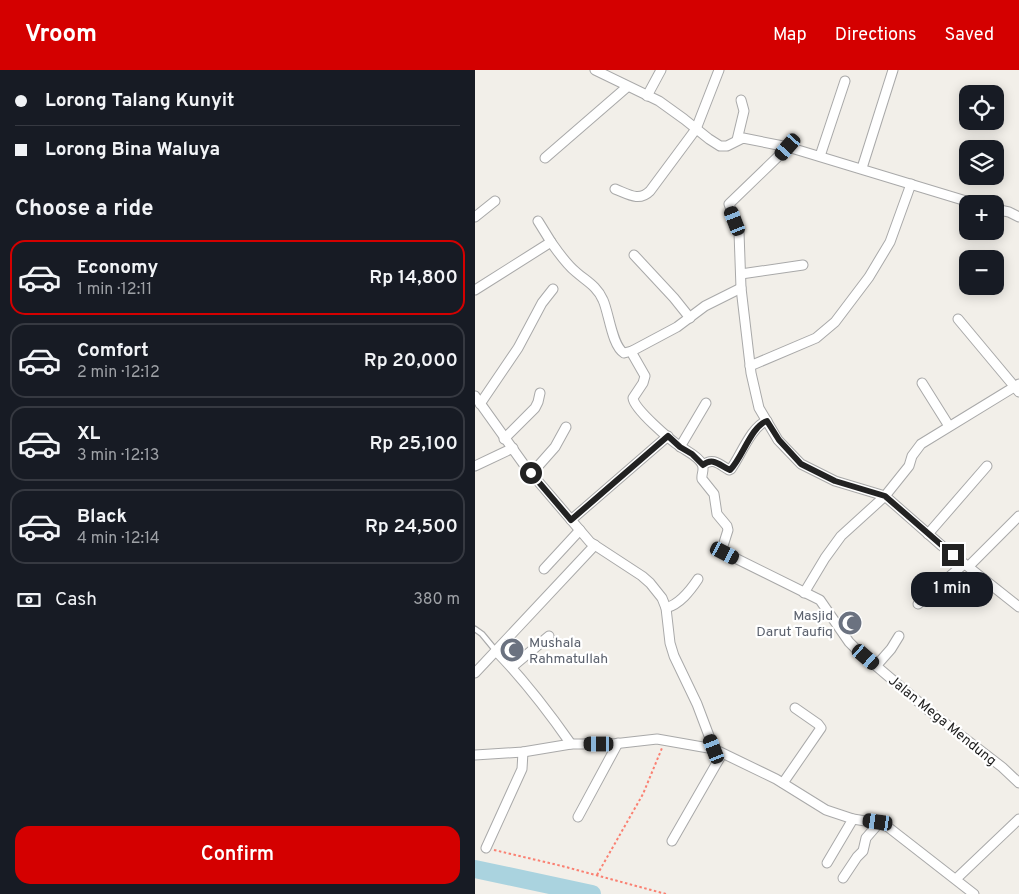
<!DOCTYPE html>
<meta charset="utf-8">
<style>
body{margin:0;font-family:Overpass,sans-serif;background:#20242c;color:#f1f3f6;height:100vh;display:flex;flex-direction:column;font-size:19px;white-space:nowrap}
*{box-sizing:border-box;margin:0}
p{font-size:16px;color:#9ea1a6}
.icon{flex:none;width:28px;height:28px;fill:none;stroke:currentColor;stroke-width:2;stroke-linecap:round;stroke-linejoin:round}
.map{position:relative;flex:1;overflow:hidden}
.sheet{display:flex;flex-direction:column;background:#171b24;width:475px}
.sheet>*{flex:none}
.top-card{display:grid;align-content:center;height:110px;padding:0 15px;background:#171b24}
.tools{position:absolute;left:484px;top:15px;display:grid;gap:10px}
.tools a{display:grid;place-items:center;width:45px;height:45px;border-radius:10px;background:#171b24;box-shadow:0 2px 12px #0003;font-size:25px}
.end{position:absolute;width:22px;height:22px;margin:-11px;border:6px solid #222;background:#fff;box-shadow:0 0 0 2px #fff}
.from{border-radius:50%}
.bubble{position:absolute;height:35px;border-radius:15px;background:#171b24;box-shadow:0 2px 12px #0003;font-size:16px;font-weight:600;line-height:35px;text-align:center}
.car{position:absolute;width:15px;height:30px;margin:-15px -8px;border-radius:6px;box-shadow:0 0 4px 1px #0007;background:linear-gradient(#222 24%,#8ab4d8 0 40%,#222 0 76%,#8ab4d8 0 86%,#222 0)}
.top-card b{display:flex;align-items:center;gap:18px;height:48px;font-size:19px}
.top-card b+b{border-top:1px solid #363941}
.top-card i{width:12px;height:12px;background:#f1f3f6}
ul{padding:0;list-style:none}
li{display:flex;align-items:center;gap:15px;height:75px;margin:0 10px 8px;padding:0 5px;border:2px solid #363941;border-radius:15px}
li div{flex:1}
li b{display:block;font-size:19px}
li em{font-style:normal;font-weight:600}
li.active{border-color:#d40000}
li>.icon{width:45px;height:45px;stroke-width:1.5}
h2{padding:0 15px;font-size:22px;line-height:60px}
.pay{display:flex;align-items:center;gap:12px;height:55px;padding:0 15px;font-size:19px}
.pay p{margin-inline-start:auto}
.cta{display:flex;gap:10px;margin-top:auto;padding:10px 15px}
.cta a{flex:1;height:58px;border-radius:15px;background:#d40000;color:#fff;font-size:20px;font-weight:600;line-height:58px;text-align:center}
header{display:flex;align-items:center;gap:30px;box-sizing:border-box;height:70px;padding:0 25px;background:#d40000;color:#fff}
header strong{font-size:24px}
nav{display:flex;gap:28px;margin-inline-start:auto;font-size:18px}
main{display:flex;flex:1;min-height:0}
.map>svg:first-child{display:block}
</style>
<header>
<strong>Vroom</strong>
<nav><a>Map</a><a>Directions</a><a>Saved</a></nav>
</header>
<main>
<section class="sheet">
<div class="top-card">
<b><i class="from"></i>Lorong Talang Kunyit</b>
<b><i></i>Lorong Bina Waluya</b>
</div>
<h2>Choose a ride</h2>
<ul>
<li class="active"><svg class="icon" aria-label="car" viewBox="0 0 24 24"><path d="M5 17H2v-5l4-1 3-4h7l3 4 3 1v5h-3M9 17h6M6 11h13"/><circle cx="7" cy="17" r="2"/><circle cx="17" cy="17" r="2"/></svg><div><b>Economy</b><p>1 min · 12:11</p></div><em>Rp 14,800</em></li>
<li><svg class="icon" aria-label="car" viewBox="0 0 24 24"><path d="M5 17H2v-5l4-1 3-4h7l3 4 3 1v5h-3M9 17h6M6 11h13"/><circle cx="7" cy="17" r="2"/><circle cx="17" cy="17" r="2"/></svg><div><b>Comfort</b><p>2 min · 12:12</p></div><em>Rp 20,000</em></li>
<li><svg class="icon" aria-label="car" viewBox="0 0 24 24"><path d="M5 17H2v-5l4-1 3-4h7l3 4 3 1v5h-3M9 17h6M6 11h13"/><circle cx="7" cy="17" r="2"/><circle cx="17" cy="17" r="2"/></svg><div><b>XL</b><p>3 min · 12:13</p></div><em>Rp 25,100</em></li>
<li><svg class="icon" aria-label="car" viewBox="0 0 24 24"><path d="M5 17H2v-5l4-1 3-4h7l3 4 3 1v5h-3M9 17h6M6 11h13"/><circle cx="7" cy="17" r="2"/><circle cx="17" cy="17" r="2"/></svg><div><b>Black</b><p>4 min · 12:14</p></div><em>Rp 24,500</em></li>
</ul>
<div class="pay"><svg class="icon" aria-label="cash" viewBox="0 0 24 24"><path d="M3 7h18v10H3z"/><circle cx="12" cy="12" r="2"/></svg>Cash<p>380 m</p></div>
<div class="cta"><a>Confirm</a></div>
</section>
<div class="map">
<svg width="544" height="824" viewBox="0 0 544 824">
<rect width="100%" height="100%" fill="#f2efe9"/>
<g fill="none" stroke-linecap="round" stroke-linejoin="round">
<polyline stroke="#aad3df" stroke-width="18" points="0,799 117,824"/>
<defs>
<polyline id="service" points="0,559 7,564 21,581"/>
<g id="minor">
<polyline points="120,0 184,31 209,49 234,69 245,76 252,76 268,68 313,77 501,134"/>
<polyline points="172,26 186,0"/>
<polyline points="262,70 269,41 266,30"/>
<polyline points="313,77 254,134 264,162 266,218 276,303 284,338 303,370 326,394 360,411 410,426 467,476 544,537"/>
<polyline points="345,86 370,11"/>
<polyline points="70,88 152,17"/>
<polyline points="387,98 418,0"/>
<path d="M140 119C153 124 164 132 175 121L221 59 244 0"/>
<polyline points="520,139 534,142 544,147"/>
<polyline points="0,147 20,131"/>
<path d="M76 172C83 182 91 194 101 202 111 211 122 216 128 230 134 243 137 276 149 283L157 281"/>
<polyline points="159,185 199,228 215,248"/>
<polyline points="266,204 328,195"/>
<path d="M266 218 230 236 202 257 157 281 158 285 170 306 168 313 158 328C159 339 195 370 206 377 213 382 223 386 227 394 230 400 226 404 227 409L239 424 242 444 252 456 253 460 247 479 248 482 345 530 374 572 380 578 453 640 527 697 544 713"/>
<polyline points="0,220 76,172 63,151"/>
<polyline points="483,249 544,322"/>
<polyline points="275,296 341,268 360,252 394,207 415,172 436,114"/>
<polyline points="447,313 474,356"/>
<polyline points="0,326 50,396 115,472 167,506 175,513 187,528 191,538 195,573 199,586 222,634 239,679"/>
<polyline points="5,334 43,278 67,233 78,219"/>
<polyline points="29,369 60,338 63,332 65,323"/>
<polyline points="205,377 231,333"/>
<path d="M228 395C238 387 244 394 254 400L256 399C265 387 277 355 292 351"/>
<polyline points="0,396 38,378"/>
<polyline points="57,403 80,377 91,357"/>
<polyline points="96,450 193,366"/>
<polyline points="453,464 512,396"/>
<polyline points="494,496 544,446"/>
<polyline points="69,499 105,460"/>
<polyline points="329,523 350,488 366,466 410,426 434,396 437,386 446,374 544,314"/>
<polyline points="443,534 489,494"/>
<path d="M191 538C205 534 215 521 223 509"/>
<path d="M21 581C49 610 73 641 96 674"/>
<polyline points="401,596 416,579 424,566"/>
<polyline points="37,597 74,566"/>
<polyline points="0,603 120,475"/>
<polyline points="0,685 48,682 96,674 138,674 182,669 239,679 301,709 351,740 378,749 403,753 413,757 499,824"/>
<polyline points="308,713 346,658 343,654 320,638"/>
<polyline points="103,747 143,673"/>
<polyline points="197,771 247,684"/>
<polyline points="11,778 47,699 48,682"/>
<polyline points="352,793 378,749"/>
<polyline points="368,808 382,787 388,781 391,768 404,753"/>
<polyline points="481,809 544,749"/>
</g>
</defs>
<use href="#service" stroke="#a9a9a9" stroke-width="7"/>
<use href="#minor" stroke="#a9a9a9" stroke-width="11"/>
<g stroke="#fa8072" stroke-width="2" stroke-dasharray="2.5 2.5" stroke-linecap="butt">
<polyline points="19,780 87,796 191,824"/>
<polyline points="122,805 168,724 187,678"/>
</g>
<use href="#service" stroke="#fff" stroke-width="4.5"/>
<use href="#minor" stroke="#fff" stroke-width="9"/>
</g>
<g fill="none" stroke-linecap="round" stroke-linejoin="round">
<path stroke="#222" stroke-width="6" d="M56 403 96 450 193 366 205 377 217 384 228 395C238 387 244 395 255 400 267 389 276 356 292 351L304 370 326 394 360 411 410 426 478 485"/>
</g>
<defs>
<symbol id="mosque-disc" viewBox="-11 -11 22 22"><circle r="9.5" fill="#6b7280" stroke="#fff"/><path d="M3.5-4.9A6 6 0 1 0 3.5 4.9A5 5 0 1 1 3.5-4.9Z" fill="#fff"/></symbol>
</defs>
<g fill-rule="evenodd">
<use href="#mosque-disc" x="361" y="539" width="28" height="28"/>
<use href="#mosque-disc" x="23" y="566" width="28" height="28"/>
</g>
<g text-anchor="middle" stroke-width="4.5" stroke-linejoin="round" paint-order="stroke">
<g font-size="14" fill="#5b616d" stroke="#fff" text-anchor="end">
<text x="358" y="550">Masjid<tspan x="358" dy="16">Darut Taufiq</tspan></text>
<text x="54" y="577" text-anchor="start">Mushala<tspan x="54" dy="16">Rahmatullah</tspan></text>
</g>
<g font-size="14" fill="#222" stroke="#fff">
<text transform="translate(468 650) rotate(39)" y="5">Jalan Mega Mendung</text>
</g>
</g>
</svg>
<div class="tools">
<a><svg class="icon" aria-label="locate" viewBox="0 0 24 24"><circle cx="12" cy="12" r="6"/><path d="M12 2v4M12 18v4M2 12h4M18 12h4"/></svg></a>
<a><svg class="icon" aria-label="layers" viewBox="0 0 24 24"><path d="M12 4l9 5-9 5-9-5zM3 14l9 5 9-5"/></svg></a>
<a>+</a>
<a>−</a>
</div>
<i class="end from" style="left:56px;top:403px"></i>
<i class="end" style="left:478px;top:485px"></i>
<div class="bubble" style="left:436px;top:502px;width:82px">1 min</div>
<i class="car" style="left:313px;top:77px;rotate:221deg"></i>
<i class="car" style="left:260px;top:151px;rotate:339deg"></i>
<i class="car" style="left:250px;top:483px;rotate:117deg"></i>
<i class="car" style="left:391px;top:587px;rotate:131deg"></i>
<i class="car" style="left:124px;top:674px;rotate:270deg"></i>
<i class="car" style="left:239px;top:679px;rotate:339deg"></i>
<i class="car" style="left:403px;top:752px;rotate:278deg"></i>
</div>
</main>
